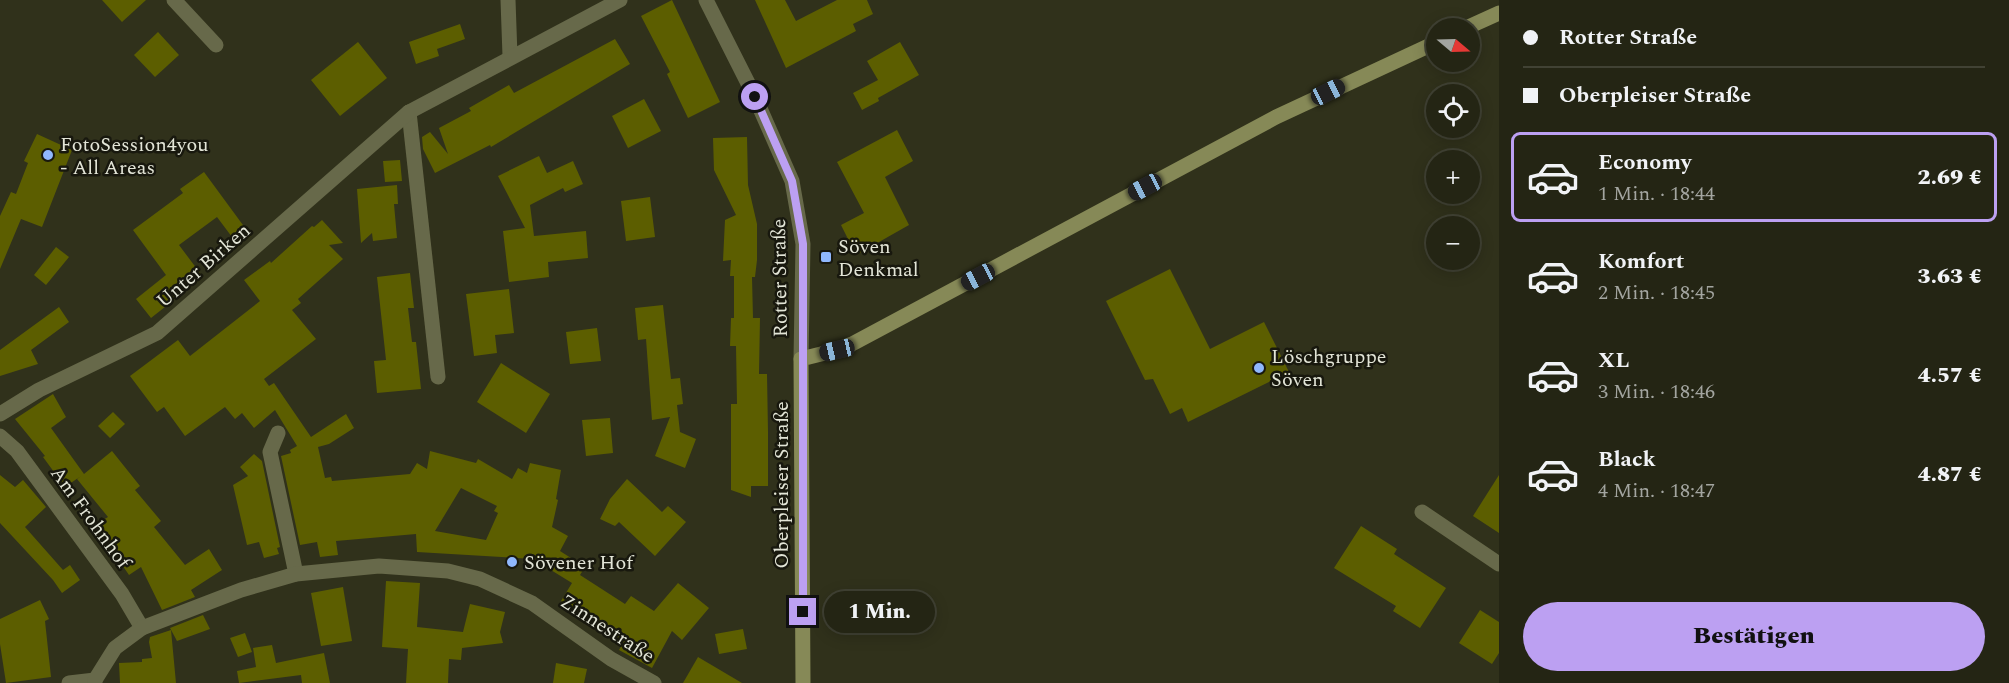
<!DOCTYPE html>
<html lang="de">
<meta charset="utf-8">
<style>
body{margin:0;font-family:Spectral,serif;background:#303122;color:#f1f3f6;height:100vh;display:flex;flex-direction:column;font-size:22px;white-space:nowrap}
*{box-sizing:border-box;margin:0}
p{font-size:20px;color:#a3a5a0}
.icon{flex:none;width:33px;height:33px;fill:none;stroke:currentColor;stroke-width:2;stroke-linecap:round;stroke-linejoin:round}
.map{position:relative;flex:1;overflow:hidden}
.details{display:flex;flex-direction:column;background:#242514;width:510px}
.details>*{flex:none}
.banner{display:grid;align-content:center;height:132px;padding:0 24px;background:#242514}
.needle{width:39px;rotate:109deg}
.controls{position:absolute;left:1426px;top:18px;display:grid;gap:12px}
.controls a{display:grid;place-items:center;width:54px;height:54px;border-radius:50%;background:#242514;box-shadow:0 3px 15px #0003,0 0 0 2px #414234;font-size:30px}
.end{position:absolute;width:27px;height:27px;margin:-14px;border:8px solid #bca0f2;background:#111;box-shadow:0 0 0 3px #111}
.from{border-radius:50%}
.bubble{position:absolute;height:42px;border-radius:21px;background:#242514;box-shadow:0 3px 15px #0003,0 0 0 2px #414234;font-size:20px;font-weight:800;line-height:42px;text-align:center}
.car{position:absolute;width:18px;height:36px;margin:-18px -9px;border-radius:8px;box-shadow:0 0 4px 2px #0007;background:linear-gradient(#222 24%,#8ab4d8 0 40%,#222 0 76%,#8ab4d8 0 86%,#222 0)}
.banner b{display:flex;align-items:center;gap:21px;height:57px;font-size:22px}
.banner b+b{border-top:2px solid #414234}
.banner i{width:15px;height:15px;background:#f1f3f6}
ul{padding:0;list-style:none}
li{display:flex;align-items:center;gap:18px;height:90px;margin:0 12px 9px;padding:0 12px;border:3px solid transparent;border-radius:9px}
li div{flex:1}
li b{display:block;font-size:22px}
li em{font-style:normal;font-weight:800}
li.current{border-color:#bca0f2}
li>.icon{width:54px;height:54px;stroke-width:1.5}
.button{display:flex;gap:12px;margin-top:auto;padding:12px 24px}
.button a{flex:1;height:69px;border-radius:36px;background:#bca0f2;color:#111;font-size:24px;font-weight:800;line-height:69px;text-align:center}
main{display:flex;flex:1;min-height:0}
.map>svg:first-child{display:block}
</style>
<main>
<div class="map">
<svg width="1499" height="683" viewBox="0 0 1499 683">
<rect width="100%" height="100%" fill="#30311b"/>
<g fill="#5c5e00" fill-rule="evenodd">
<polygon points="102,0 146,0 122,22"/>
<polygon points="672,0 720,102 688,118 667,74 670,72 641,16"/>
<polygon points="755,0 785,0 796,21 837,0 867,0 873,14 853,24 856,31 786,68"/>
<polygon points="460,24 465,39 437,49 439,56 416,64 409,42"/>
<polygon points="158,32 179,55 155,77 134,55"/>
<polygon points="615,39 630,64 491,147 490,145 435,173 423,149 422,137 430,132 448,154 439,128 471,111 469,108 509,85 514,93"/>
<polygon points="358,42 387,78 340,116 311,80"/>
<polygon points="900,42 919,75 878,98 879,101 862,110 853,93 878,80 867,61"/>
<polygon points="644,99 661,131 628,148 612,116"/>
<polygon points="897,130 913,161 885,177 909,225 856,255 841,225 864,213 837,162"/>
<polygon points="37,134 72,150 42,227 21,219 0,269 0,216 11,192 16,194 28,163 24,161"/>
<polygon points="747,137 748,185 757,224 757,260 755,277 752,277 753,318 760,318 759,374 767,374 768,432 768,486 751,486 751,497 731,490 731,404 737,404 736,346 730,346 731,318 734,318 734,276 730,276 731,260 723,261 725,220 736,215 714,170 713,138"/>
<polygon points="539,156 547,173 573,161 583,184 565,192 563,188 530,205 534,236 586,231 588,258 548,262 549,277 509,282 503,231 525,228 498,176"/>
<polygon points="400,160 402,181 385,182 383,161"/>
<polygon points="204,172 251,236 238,245 217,217 179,245 203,277 151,318 136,299 166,275 133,230 183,193 180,189"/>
<polygon points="397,185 398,204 394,204 397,238 373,241 372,233 361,243 357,189"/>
<polygon points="650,197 655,237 626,241 621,201"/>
<path d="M322 220 343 243 329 245 343 259 298 299 301 303 292 310 316 339 264 379 269 386 274 383 311 437 346 414 354 428 329 444 318 447 325 478 331 477 332 481 410 474 417 463 427 469 430 451 476 463 478 459 512 479 518 468 527 473 530 463 561 470 556 499 558 500 552 527 568 536 560 551 585 567 580 575 625 604 631 596 654 611 678 583 709 608 682 640 672 631 652 668 619 650 624 641 561 601 572 583 533 559 417 552 416 534 336 541 338 555 320 557 317 542 300 545 281 456 291 453 290 450 297 446 275 410 254 428 242 413 235 419 225 407 185 436 164 407 157 412 130 376 178 340 190 356 260 301 244 280 270 261 271 263 312 226 314 227ZM461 488 497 506 494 511 498 513 486 540 435 531Z"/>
<polygon points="56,247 69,257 46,285 34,275"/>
<polygon points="1170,269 1210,349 1264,322 1289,372 1188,422 1182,408 1170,414 1153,379 1145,380 1106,301"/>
<polygon points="410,273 414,308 408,308 412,342 416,342 421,389 377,393 374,361 386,360 377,277"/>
<polygon points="509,289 514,333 495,335 497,353 474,356 466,294"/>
<polygon points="663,305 671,379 680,378 683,404 677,405 680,432 696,439 685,468 655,456 670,417 652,420 646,339 638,340 635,308"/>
<polygon points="59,307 69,322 31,350 38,364 0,376 0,350"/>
<polygon points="597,328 601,361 570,364 566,332"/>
<polygon points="501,363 550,394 526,433 477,402"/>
<polygon points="53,394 66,417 51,428 84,474 112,451 140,486 135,490 161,521 154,527 185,565 209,549 222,570 191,590 195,597 162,610 141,567 129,575 105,540 96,524 108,517 77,479 81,476 65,487 43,457 45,456 15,419"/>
<polygon points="113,412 125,424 110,438 98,426"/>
<polygon points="610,418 613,453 586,456 582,420"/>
<polygon points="254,454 262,461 280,547 277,548 279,554 264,558 259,542 247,545 233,485 248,476 240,467"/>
<polygon points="0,475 15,487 23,480 46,507 25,527 63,570 70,565 80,580 62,593 53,580 0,523"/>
<polygon points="1499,475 1499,533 1473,516"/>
<polygon points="627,479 662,512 668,506 686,522 655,556 619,522 615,526 600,519 610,499"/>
<polygon points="1361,526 1397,549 1394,554 1446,588 1420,628 1393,611 1396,606 1334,568"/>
<polygon points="386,581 420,583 417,627 463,632 470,604 505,612 500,632 503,643 462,648 461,660 449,659 448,683 406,683 408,649 382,647"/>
<polygon points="343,587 352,641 321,646 311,593"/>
<polygon points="40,600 49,619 45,621 51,677 6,683 0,644 0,619"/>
<polygon points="1480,610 1499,622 1499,653 1492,664 1459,643"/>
<polygon points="203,615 210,629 177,641 170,628"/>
<polygon points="743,629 747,649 719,654 715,634"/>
<polygon points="171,630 176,683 120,683 119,663 142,662 142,659 152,658 149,642 150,637"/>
<polygon points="245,633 252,652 238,657 230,638"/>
<polygon points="272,645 276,663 324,653 330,683 302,683 301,675 239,683 237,671 256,667 253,648"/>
<polygon points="698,657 742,683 683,683"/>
<polygon points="556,663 587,669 584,683 553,683"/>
</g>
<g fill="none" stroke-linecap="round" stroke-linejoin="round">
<g stroke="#67694a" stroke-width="15">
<polyline points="174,0 216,45"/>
<polyline points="508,0 510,56"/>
<polyline points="409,112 438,377"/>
<polyline points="0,414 39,390 157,333 409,112 620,0"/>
<polyline points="278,433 270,452 296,574"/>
<polyline points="0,436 17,451 122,594 142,628"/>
<polyline points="1422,512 1499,564"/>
<polyline points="69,683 95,680"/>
<polyline points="95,683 95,680 115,648 142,628 241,590 296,574 379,566 448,571 480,579 532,603 611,659 654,683"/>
</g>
<polyline stroke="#67694a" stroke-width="15" points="706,0 755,97 792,181 803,244 801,359"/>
<g stroke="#868957" stroke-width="15">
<polyline points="1466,28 1499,13"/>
<polyline points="803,683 801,359 837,350 852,344 1276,117 1437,42"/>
</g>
</g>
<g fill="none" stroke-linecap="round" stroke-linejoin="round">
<polyline stroke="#bca0f2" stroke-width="8" points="755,97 792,181 803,244 803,612"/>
</g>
<g fill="#90b8fd" stroke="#18180e" stroke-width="2">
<circle cx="48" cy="155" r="6"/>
<rect x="820" y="251" width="12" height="12" rx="3"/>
<circle cx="1259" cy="368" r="6"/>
<circle cx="512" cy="562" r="6"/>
</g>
<g text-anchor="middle" stroke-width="5" stroke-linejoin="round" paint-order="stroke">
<g font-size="20" fill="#e3e5d7" stroke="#18180e" text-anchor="start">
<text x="60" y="151">FotoSession4you<tspan x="60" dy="23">- All Areas</tspan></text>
<text x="838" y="253">Söven<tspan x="838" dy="23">Denkmal</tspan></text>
<text x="1271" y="363">Löschgruppe<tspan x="1271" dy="23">Söven</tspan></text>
<text x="524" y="569">Sövener Hof</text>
</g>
<g font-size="20" fill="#e3e5d7" stroke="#18180e">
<text transform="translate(203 265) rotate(-41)" y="7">Unter Birken</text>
<text transform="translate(779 278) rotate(-91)" y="7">Rotter Straße</text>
<text transform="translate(781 485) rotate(-90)" y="7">Oberpleiser Straße</text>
<text transform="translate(91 517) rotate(54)" y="7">Am Frohnhof</text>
<text transform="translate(608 628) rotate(33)" y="7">Zinnestraße</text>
</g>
</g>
</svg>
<div class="controls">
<a><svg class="needle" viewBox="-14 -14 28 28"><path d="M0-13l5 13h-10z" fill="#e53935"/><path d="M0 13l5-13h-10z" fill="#a3a5a0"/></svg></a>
<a><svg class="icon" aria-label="locate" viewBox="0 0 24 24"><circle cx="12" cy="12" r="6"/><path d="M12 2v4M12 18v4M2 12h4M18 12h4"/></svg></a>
<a>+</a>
<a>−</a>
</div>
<i class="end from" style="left:755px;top:97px"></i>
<i class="end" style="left:803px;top:612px"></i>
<div class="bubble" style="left:824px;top:591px;width:111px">1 Min.</div>
<i class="car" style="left:1328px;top:92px;rotate:64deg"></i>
<i class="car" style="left:1145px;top:187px;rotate:242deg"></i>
<i class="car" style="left:978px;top:277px;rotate:242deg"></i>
<i class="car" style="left:837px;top:350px;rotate:257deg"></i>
</div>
<section class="details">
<div class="banner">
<b><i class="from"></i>Rotter Straße</b>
<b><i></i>Oberpleiser Straße</b>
</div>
<ul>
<li class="current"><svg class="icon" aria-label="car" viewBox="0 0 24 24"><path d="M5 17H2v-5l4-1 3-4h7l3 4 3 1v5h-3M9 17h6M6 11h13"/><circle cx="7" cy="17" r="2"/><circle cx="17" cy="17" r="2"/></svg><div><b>Economy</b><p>1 Min. · 18:44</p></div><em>2.69 €</em></li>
<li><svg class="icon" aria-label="car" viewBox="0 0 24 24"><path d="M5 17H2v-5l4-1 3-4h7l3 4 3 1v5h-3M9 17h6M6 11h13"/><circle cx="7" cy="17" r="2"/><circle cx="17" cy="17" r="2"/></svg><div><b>Komfort</b><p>2 Min. · 18:45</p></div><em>3.63 €</em></li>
<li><svg class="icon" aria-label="car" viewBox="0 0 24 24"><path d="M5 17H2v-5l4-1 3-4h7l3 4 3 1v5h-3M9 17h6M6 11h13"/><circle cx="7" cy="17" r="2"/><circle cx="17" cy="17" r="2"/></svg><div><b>XL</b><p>3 Min. · 18:46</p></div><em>4.57 €</em></li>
<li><svg class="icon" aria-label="car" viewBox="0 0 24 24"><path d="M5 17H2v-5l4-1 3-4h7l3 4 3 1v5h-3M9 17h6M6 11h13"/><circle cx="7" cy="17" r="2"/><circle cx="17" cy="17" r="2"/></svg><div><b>Black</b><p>4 Min. · 18:47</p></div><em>4.87 €</em></li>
</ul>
<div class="button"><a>Bestätigen</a></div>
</section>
</main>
